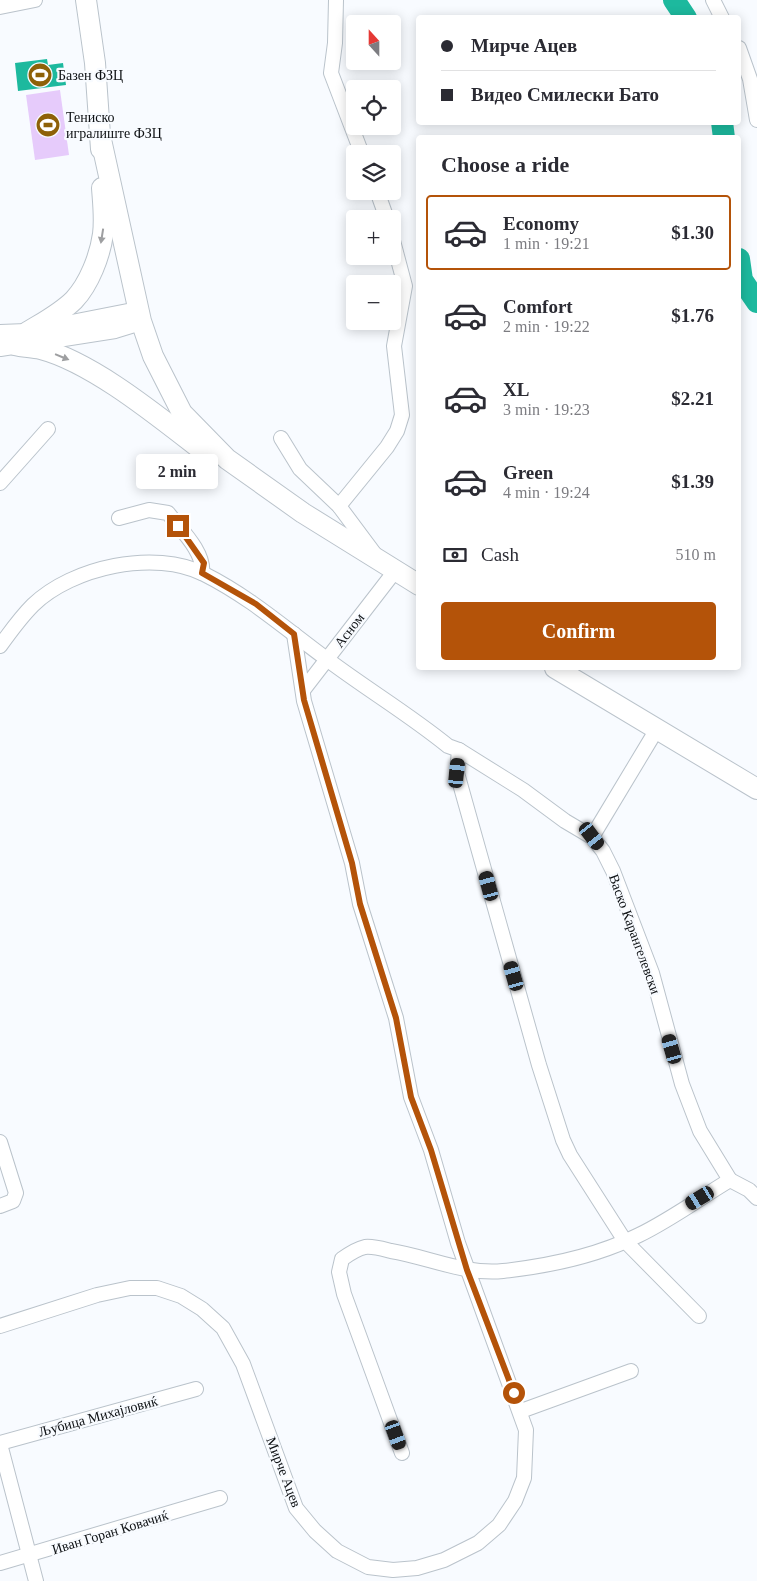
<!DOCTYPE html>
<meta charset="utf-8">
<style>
body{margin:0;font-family:"Times New Roman",serif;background:#f2f2f3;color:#2b2b33;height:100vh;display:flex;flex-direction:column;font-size:19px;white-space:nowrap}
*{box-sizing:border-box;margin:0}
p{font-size:16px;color:#7c7c81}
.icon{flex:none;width:28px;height:28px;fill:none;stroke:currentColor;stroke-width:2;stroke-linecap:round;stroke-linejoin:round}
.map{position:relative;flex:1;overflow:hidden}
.details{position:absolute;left:416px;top:135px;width:325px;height:535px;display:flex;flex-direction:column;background:#fff;border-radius:5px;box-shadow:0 2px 12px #0003}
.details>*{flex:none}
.banner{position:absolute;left:416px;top:15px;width:325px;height:110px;border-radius:5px;box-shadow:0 2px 12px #0003;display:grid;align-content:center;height:110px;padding:0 25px;background:#fff}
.needle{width:32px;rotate:339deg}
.fabs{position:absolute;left:346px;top:15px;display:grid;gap:10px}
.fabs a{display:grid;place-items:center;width:55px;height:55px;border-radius:5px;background:#fff;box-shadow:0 2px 12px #0003;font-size:25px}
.end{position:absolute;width:22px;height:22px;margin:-11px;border:6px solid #b45309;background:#fff;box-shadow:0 0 0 2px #fff}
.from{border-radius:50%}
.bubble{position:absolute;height:35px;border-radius:5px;background:#fff;box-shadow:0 2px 12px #0003;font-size:16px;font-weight:600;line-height:35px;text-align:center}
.car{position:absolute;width:15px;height:30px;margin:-15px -8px;border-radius:6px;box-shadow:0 0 4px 1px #0007;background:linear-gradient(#222 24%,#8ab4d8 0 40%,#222 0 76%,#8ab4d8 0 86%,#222 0)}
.banner b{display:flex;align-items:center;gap:18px;height:48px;font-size:19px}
.banner b+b{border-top:1px solid #e1e1e2}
.banner i{width:12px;height:12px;background:#2b2b33}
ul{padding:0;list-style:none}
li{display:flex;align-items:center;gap:15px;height:75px;margin:0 10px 8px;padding:0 15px;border:2px solid transparent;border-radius:5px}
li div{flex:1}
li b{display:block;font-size:19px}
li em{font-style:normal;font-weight:600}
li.active{border-color:#b45309}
li>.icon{width:45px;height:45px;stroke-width:1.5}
h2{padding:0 25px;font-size:22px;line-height:60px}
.pay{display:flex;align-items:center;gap:12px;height:55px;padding:0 25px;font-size:19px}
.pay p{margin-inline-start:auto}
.action{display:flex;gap:10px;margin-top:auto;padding:10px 25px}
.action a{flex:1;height:58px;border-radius:5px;background:#b45309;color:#fff;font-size:20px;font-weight:600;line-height:58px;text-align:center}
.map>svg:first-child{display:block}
</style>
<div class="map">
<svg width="757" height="1581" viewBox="0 0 757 1581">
<rect width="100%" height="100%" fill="#f8fbff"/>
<polygon fill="#e6cbfb" points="60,90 69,155 35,160 26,95"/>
<polygon fill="#1db99e" points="47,59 48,65 63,63 66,85 18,91 15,63"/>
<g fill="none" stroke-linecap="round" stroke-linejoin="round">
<g stroke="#1db99e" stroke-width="22">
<polyline points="674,0 686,18"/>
<polyline points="722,122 724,138"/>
<polyline points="739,259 742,280 757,302"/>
</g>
<defs>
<g id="minor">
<polyline points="336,0 335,43 331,73 362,154"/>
<polyline points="713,0 722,18"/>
<polyline points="0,7 35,0"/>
<polyline points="739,48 750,79 757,120"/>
<polyline points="377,191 387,219"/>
<polyline points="281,438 300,469 339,506 374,553"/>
<polyline points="0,483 48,429"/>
<polyline points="339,506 387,447 397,431 402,415 394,346 405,286 392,237"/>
<path d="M119 518 149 510 168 513C180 529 205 552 202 573"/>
<path d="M0 646C10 632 21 617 33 605 72 567 155 549 204 574 250 597 287 630 328 660 368 690 410 715 448 746L459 750 457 773 539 1065 563 1140 570 1155 625 1241 699 1316"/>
<polyline points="304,689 395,571"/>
<polyline points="459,750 523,790 565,821 592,837 603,851 613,871 652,973 682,1084 700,1131 730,1180"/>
<polyline points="592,837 657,729"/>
<polyline points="0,1142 16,1193 13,1201 0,1206"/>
<polyline points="0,1326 97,1295 130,1288 157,1288 181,1296 202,1309 223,1328 243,1364 296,1508 315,1531 337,1551 368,1567 393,1570 417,1568 444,1560 478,1543 499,1525 515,1501 524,1478 526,1430 458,1243 431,1150 411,1097 396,1018 360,904 352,863 304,701 294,634"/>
<polyline points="521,1411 631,1371"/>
<polyline points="0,1443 196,1389"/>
<polyline points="0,1444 36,1581"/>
<path d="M402 1453 344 1294 339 1272 342 1259C349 1254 356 1249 365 1247 373 1246 383 1249 391 1251 428 1257 465 1275 503 1271 549 1266 597 1256 639 1235 670 1220 700 1198 730 1180L749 1190 757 1198"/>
<polyline points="0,1563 220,1498"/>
</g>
<g id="tertiary">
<polyline points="0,334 26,333 138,311"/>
<polyline points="0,347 115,329 141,321"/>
</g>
<g id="secondary">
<polyline points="86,0 95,63 101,149"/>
<polyline points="100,135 141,321 153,356 182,413 227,459 303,513 419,585"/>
<path d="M26 333C42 323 60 314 74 300 89 284 100 256 103 234 105 219 103 202 102 188"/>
<path d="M15 345C23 347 33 347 41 349 94 363 160 418 203 451L212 454"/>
<polyline points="555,668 757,789"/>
</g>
</defs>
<use href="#minor" stroke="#bac3cb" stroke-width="16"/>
<use href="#tertiary" stroke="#bac3cb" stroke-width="20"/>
<use href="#secondary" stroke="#bac3cb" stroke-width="22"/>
<use href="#minor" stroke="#fff" stroke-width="14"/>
<use href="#tertiary" stroke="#fff" stroke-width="18"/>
<use href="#secondary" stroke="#fff" stroke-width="20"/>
</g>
<defs><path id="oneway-solid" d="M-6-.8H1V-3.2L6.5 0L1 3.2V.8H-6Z" transform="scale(1.25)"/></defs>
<g fill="#9e9fa1">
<use href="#oneway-solid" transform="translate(102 236) rotate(99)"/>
<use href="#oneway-solid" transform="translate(62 357) rotate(22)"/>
</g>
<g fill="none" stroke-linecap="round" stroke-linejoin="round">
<polyline stroke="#b45309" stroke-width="6" points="178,526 204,563 202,573 256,604 294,634 304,700 352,863 360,904 396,1018 411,1097 431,1150 467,1270 514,1393"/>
</g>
<defs>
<symbol id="stadium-disc" viewBox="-11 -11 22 22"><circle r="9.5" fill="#8e6108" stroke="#f8fbff"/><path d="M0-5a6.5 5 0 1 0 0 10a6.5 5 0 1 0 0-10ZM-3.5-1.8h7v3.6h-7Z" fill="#fff"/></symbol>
</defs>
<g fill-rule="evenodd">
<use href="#stadium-disc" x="26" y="61" width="28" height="28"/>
<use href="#stadium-disc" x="34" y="111" width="28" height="28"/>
</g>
<g text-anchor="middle" stroke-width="4.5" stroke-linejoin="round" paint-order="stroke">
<g font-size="14" fill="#0d1013" stroke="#f8fbff" text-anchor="start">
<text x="58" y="80">Базен ФЗЦ</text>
<text x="66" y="122">Тениско<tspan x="66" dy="16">игралиште ФЗЦ</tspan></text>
</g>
<g font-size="14" fill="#0d1013" stroke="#f8fbff">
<text transform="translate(349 630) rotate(-52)" y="5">Асном</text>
<text transform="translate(635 934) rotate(70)" y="5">Васко Карангелевски</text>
<text transform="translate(98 1416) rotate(-15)" y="5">Љубица Михајловиќ</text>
<text transform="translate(284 1472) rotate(69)" y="5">Мирче Ацев</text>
<text transform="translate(110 1532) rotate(-17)" y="5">Иван Горан Ковачиќ</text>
</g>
</g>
</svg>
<div class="fabs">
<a><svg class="needle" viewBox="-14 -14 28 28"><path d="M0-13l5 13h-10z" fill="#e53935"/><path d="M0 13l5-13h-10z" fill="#7c7c81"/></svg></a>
<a><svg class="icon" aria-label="locate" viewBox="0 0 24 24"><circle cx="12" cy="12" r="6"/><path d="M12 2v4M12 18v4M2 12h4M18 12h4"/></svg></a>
<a><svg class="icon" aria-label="layers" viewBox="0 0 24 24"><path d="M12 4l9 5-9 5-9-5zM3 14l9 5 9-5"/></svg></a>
<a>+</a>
<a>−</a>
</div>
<i class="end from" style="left:514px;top:1393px"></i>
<i class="end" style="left:178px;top:526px"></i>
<div class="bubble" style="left:136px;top:454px;width:82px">2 min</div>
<i class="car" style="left:457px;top:773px;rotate:6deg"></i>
<i class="car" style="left:592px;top:836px;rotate:143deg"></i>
<i class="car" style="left:489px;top:886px;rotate:345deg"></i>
<i class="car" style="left:514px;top:976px;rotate:344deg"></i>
<i class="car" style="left:672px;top:1049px;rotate:344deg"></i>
<i class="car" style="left:700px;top:1198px;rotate:239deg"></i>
<i class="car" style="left:396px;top:1435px;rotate:160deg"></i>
<div class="banner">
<b><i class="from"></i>Мирче Ацев</b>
<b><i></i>Видео Смилески Бато</b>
</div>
<section class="details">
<h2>Choose a ride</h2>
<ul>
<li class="active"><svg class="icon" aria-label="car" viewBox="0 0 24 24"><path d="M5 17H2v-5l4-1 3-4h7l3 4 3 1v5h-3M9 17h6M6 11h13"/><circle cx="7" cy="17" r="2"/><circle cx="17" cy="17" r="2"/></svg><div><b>Economy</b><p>1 min · 19:21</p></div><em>$1.30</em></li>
<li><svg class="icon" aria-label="car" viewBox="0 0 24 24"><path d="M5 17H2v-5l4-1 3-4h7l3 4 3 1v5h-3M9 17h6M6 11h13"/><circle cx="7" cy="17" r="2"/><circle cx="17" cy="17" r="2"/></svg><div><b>Comfort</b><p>2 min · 19:22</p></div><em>$1.76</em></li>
<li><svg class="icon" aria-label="car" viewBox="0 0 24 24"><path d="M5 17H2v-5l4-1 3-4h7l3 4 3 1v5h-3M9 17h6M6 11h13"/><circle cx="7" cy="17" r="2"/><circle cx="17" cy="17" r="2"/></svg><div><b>XL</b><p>3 min · 19:23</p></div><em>$2.21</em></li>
<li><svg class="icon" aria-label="car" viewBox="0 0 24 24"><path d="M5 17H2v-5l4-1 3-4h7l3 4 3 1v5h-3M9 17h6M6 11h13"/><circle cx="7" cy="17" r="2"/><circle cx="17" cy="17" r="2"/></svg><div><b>Green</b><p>4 min · 19:24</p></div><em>$1.39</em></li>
</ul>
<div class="pay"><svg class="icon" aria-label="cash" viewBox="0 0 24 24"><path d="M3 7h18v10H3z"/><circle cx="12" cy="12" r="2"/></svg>Cash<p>510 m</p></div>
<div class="action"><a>Confirm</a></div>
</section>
</div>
